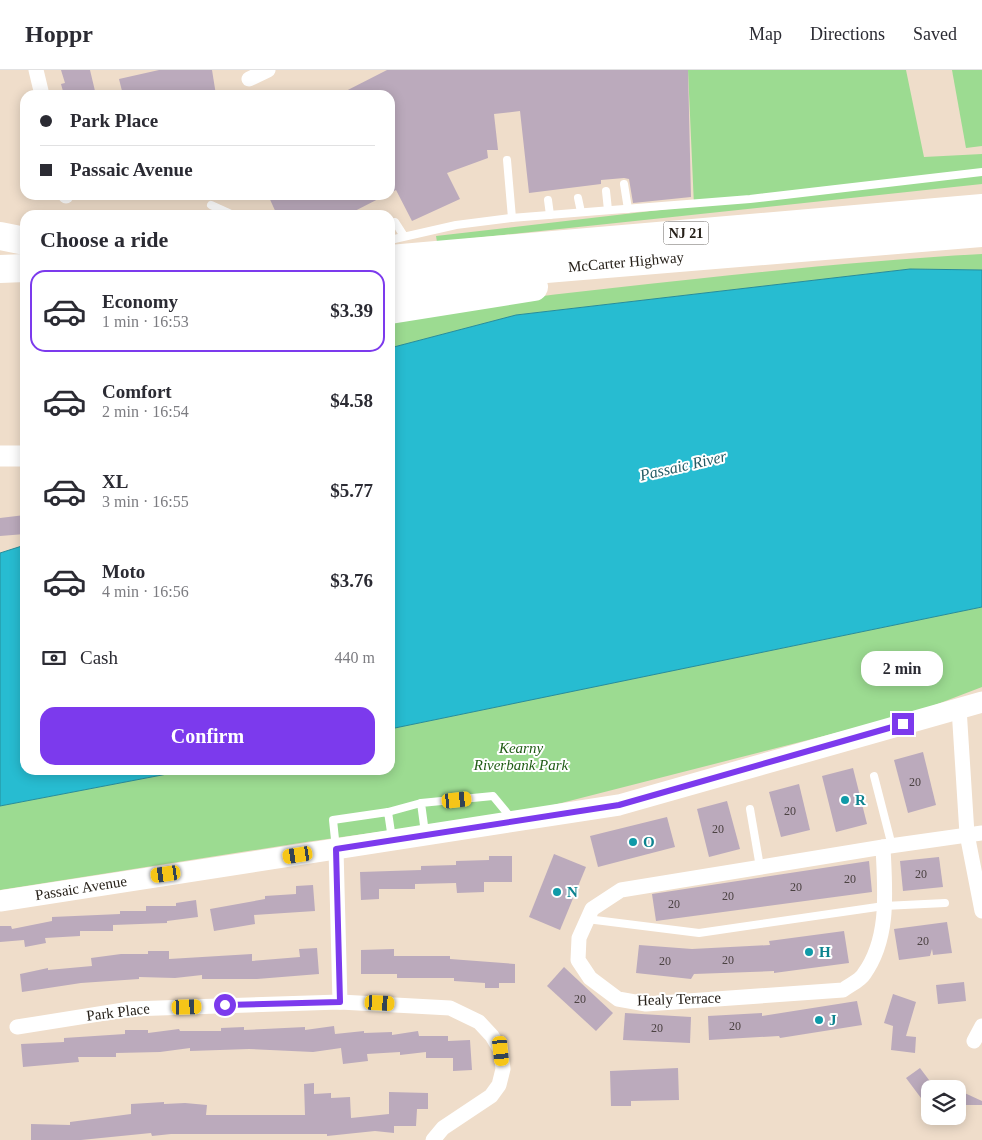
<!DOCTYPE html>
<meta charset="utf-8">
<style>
body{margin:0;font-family:"Times New Roman",serif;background:#f7f7f7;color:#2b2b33;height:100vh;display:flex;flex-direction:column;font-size:19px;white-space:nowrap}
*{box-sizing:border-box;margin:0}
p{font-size:16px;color:#7c7c81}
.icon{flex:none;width:28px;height:28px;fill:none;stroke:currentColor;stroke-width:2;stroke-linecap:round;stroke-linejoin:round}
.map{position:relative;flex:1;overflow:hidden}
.details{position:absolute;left:20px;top:140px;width:375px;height:565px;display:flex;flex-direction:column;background:#fff;border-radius:15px;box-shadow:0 2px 12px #0003}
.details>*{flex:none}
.guide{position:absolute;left:20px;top:20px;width:375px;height:110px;border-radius:15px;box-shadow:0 2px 12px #0003;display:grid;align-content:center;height:110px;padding:0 20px;background:#fff}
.tools{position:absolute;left:921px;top:1010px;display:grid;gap:10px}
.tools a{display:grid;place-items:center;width:45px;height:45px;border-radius:10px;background:#fff;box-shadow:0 2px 12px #0003;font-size:25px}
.end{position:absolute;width:22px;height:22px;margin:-11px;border:6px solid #7c3aed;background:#fff;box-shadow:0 0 0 2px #fff}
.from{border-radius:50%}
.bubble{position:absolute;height:35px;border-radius:15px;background:#fff;box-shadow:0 2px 12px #0003;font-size:16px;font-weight:600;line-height:35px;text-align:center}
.car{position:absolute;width:15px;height:30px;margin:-15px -8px;border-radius:6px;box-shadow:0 0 4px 1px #0007;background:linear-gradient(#f5c518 24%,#345 0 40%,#f5c518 0 76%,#345 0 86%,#f5c518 0)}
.guide b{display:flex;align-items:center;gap:18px;height:48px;font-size:19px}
.guide b+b{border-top:1px solid #e1e1e2}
.guide i{width:12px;height:12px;background:#2b2b33}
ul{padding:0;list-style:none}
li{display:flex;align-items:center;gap:15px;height:82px;margin:0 10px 8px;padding:0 10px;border:2px solid transparent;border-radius:15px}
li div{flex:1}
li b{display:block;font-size:19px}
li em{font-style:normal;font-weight:600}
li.active{border-color:#7c3aed}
li>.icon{width:45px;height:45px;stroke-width:1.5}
h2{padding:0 20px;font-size:22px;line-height:60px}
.pay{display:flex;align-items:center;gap:12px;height:55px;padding:0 20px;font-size:19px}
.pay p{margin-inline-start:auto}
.button{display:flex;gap:10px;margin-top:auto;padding:10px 20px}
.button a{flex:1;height:58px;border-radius:15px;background:#7c3aed;color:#fff;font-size:20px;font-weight:600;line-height:58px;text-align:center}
header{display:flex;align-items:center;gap:30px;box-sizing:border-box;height:70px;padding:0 25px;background:#fff;border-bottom:1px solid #e1e1e2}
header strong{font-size:24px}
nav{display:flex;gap:28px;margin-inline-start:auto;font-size:18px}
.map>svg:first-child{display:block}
</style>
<header>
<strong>Hoppr</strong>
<nav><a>Map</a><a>Directions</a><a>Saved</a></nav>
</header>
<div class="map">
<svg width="982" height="1070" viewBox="0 0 982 1070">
<rect width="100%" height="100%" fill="#efddca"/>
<g fill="#9cdb91">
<polygon points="688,0 906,0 924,87 982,84 982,114 437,172 436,166 694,136"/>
<polygon points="952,0 982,0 982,76 966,78"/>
<path d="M982 184V200L910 199 516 245 390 278V250C491 230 593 220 695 209 790 199 886 189 982 184Z"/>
<polygon points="982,537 982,617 914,643 530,741 306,772 0,820 0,736 188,700 390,700 390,659"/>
</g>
<g fill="#27bcd1" stroke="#278d9a">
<polygon points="910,199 982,200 982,537 390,659 390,278 516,245"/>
<polygon points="25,475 25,700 188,700 0,736 0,483"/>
</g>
<g fill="#bbaabc">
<polygon points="61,0 90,0 95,21 78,25 64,25 61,14 65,13"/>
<polygon points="159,0 212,0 216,25 123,25 119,9"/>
<polygon points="387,0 688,0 691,127 633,133 629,109 624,108 601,110 601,114 529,123 520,41 494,44 498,80 487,80 488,88 447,103 460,129 412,151 396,120 390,123 390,25 338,25"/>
<polygon points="268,125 386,125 347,145 277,145"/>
<polygon points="25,445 25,464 0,466 0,448"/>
<polygon points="923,682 936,735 908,743 894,690"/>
<polygon points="853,698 867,754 836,762 822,706"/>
<polygon points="799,714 810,760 781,767 769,722"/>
<polygon points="727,731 740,779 709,787 697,739"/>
<polygon points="667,747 675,777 598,797 590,766"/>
<polygon points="554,784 586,797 560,860 529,847"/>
<polygon points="489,786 512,786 512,812 484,812 484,822 457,823 456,813 415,814 415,819 379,819 379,829 361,830 360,802 421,800 421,796 456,795 456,791 489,790"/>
<polygon points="939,787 943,817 903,821 900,791"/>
<polygon points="869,791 872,822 656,851 652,824"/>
<polygon points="313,815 315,841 254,845 255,854 214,861 210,839 265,829 265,826 296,824 296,816"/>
<polygon points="196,830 198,847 167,851 167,853 113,855 113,861 80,861 80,866 45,868 46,873 25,877 24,870 0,872 0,856 11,856 12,859 52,851 52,847 120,844 120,841 146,841 146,836 176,836 176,833"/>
<polygon points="947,852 952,883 933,885 932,879 930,886 899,890 894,859"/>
<polygon points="844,861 849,893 774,903 774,901 694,904 691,909 636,903 639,875 692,879 770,875 769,871"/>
<polygon points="317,878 319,904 257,909 202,909 202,905 175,908 139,907 139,909 81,913 22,922 20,904 48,898 48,900 92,896 91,888 121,884 148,884 148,881 169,881 169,889 252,884 252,891 300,887 299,879"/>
<polygon points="394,879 394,886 450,886 450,889 515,894 515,913 499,913 499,918 485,918 485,913 454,911 454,908 397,908 397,904 361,904 361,880"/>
<polygon points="564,897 613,943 596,961 547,916"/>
<polygon points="964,912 966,931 938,934 936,915"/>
<polygon points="893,924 916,932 906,966 916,967 915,983 891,980 893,956 884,953"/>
<polygon points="857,931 862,955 780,968 779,966 709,970 708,946 762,943 762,946"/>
<polygon points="625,943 691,947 690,973 623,970"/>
<polygon points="334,956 335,964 364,961 364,963 392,962 392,965 418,961 419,966 448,966 448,971 470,970 472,1000 453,1001 453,988 426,988 426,982 400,985 400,982 367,984 368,991 343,994 341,978 313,982 249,979 190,981 190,978 160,982 116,983 116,987 78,987 79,992 23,997 21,974 64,972 64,968 125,964 125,960 148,960 148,963 179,959 180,961 221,961 221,958 244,957 244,960 305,957 305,960"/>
<polygon points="678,998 679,1030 631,1031 631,1036 611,1036 610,1001"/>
<polygon points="920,998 935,1018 930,1019 930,1021 921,1028 906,1008"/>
<polygon points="314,1013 314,1024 331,1023 331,1028 350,1027 351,1048 389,1044 389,1022 428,1023 428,1039 417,1039 416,1056 394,1056 394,1063 375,1061 327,1066 327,1064 171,1064 152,1066 151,1063 81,1070 31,1070 31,1054 70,1055 70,1052 131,1044 131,1034 164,1032 164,1034 185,1033 207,1035 206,1045 305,1045 304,1014"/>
<polygon points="958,1020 982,1031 982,1035 958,1035"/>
</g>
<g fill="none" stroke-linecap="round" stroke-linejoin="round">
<g stroke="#fff" stroke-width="8">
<polyline points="507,90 512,148"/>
<polyline points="624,114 628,139"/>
<polyline points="606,121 608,140"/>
<polyline points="578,128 581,142"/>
<polyline points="548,130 550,145"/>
<polyline points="211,135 233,145"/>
<polyline points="390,153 395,152 404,166"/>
<polyline points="390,170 456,155 511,148 750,129 982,102"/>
<polyline points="874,706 892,776"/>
<polyline points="750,739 760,797"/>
<polyline points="388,742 421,733"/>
<polyline points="425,763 421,733 493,726 512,749"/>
<polyline points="336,779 333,750 388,742 392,769"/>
<polyline points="587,849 699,863 884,836 945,833"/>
</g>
<g stroke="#fff" stroke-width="15">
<polyline points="36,0 42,25"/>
<polyline points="249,9 268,0"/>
<polyline points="65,125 66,126"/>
<polyline points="959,638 967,764 982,841"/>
<path d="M883 777C885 820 890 868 864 904 860 911 849 915 843 920L646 934 618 929 590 908 578 890 579 868 592 839 621 820Z"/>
<polyline points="883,777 982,763"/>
<polyline points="336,779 340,932"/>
<polyline points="17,957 130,939 340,932 450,938 479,952 492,966 501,981 503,999 499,1015 491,1026 443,1058 433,1070"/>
<polyline points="974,971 982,956"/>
</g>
<g stroke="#fff" stroke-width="21">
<polyline points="0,386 25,386"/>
<polyline points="0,831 619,735 982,632"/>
</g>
<g stroke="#fff" stroke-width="28">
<polyline points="0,166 25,171"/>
<polyline points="390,189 982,138"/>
<polyline points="0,199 25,198"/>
<polyline points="390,212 982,163"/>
<polyline points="390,240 534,217"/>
</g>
</g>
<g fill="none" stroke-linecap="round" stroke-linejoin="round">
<polyline stroke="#7c3aed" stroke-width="6" points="225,935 340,932 336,779 619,735 903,654"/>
</g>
<g fill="#0f9aa8" stroke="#fff" stroke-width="2">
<circle cx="845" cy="730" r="5"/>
<circle cx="633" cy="772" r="5"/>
<circle cx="557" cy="822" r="5"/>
<circle cx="809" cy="882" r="5"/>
<circle cx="819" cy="950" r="5"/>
</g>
<g text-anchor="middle" stroke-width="4" stroke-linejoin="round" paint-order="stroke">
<g font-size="12" fill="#4b4242">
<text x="915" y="716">20</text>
<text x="790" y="745">20</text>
<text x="718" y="763">20</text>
<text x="921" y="808">20</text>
<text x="850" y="813">20</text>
<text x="796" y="821">20</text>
<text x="728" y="830">20</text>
<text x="674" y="838">20</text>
<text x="923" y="875">20</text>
<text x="728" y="894">20</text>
<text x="665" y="895">20</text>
<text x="580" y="933">20</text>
<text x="735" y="960">20</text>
<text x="657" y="962">20</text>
</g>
<rect fill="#fff" stroke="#67635e" stroke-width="1" x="663.5" y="151.5" width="45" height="23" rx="4"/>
<g font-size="14" font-weight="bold" fill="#262019">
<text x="686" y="168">NJ 21</text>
</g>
<g font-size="15" fill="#262019" stroke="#fff">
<text transform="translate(626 192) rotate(-5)" y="5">McCarter Highway</text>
<text transform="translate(81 818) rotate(-9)" y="5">Passaic Avenue</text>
<text transform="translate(679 929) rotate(-2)" y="5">Healy Terrace</text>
<text transform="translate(118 942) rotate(-7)" y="5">Park Place</text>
</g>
<g font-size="15" font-style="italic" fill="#205c15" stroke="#fff">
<text x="521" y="683">Kearny<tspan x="521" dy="17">Riverbank Park</tspan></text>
</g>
<g font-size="15" font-weight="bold" fill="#0d838f" stroke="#fff" text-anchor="start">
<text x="855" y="735">R</text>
<text x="643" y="777">O</text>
<text x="567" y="827">N</text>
<text x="819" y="887">H</text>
<text x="829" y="955">J</text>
</g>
<g font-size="16" font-style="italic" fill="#245c65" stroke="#fff">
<text transform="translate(683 395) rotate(-13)" y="6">Passaic River</text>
</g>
</g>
</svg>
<div class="tools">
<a><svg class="icon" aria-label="layers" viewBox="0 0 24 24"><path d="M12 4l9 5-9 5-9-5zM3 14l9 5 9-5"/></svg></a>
</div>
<i class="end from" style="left:225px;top:935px"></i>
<i class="end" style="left:903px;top:654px"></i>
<div class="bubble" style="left:861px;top:581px;width:82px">2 min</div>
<i class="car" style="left:457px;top:730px;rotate:84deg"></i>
<i class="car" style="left:298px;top:785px;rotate:261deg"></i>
<i class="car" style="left:166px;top:804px;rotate:262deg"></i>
<i class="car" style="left:380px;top:933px;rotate:93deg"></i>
<i class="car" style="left:187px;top:937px;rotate:88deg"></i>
<i class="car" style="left:501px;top:981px;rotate:174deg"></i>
<div class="guide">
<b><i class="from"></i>Park Place</b>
<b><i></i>Passaic Avenue</b>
</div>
<section class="details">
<h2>Choose a ride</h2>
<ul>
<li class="active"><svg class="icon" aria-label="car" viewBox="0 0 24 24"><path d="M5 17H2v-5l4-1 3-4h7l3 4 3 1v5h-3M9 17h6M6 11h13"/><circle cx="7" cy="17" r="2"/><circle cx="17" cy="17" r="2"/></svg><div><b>Economy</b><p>1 min · 16:53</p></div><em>$3.39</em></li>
<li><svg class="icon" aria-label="car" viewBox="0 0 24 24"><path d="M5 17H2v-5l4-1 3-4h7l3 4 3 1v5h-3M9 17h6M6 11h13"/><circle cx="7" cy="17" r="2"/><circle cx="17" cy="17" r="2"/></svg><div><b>Comfort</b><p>2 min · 16:54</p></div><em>$4.58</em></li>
<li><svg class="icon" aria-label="car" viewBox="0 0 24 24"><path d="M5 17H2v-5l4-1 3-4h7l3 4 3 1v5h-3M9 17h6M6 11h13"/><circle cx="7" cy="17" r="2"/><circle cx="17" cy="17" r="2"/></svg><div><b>XL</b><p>3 min · 16:55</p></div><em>$5.77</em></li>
<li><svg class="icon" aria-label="car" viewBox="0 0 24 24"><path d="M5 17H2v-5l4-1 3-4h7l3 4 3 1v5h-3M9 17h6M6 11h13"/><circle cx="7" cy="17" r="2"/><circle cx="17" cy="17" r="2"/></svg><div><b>Moto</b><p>4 min · 16:56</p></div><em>$3.76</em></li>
</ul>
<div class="pay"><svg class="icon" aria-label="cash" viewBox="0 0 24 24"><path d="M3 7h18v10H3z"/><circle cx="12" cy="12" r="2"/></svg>Cash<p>440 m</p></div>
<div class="button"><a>Confirm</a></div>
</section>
</div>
